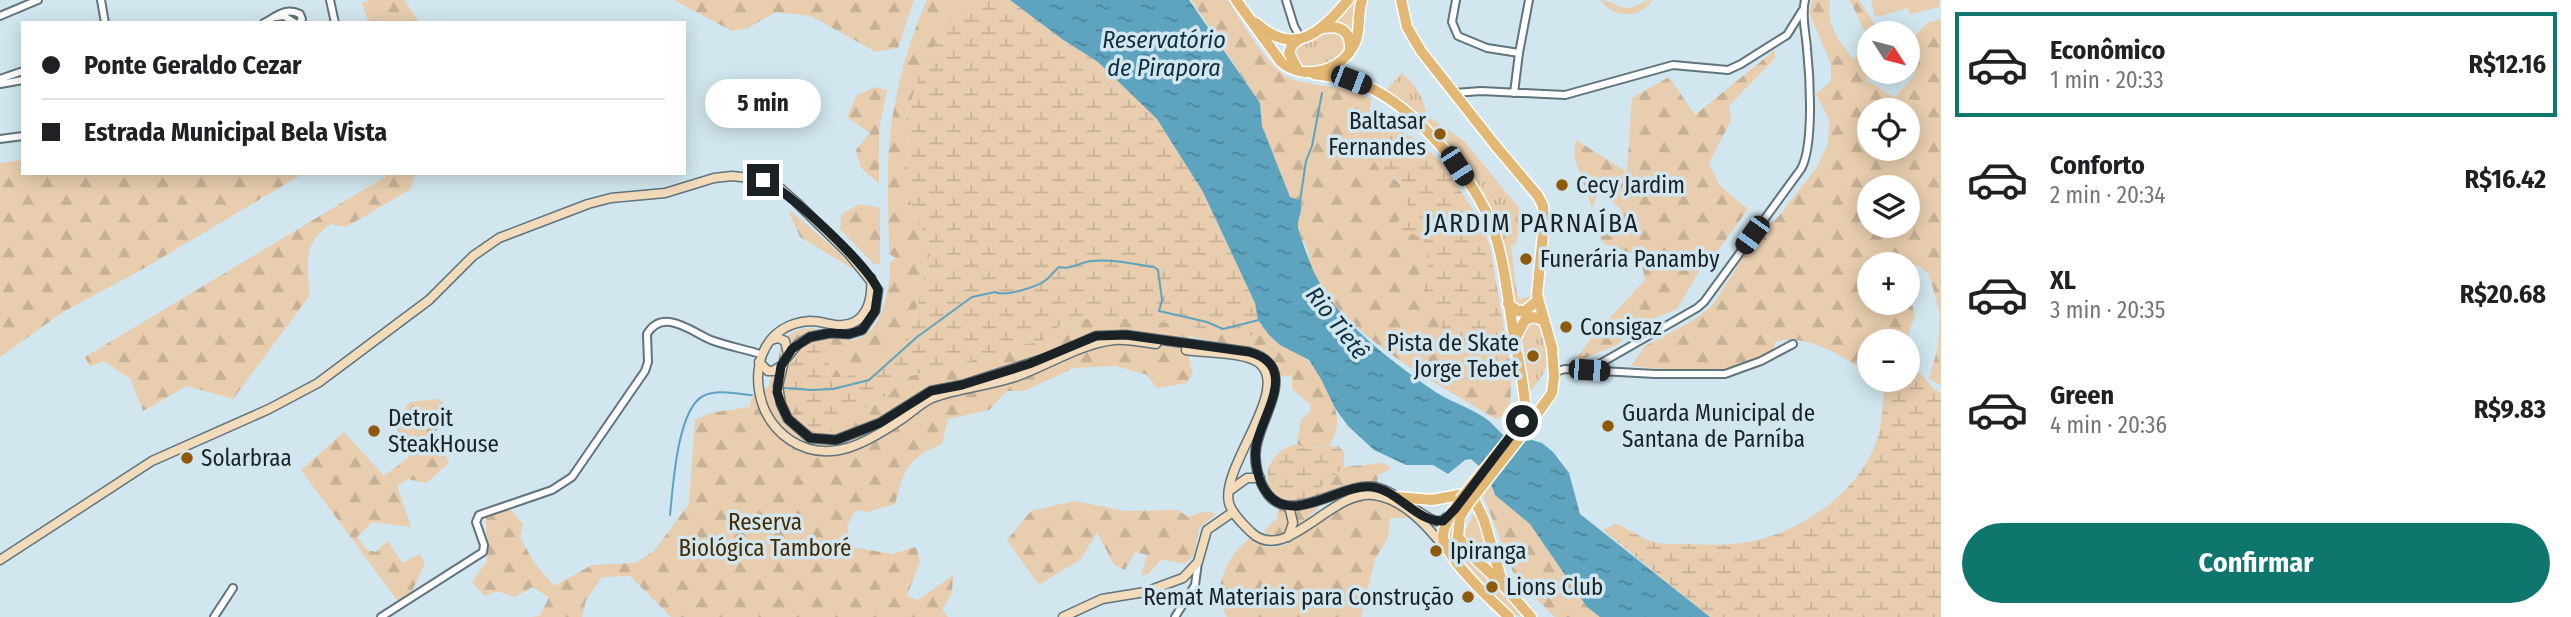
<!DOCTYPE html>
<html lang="pt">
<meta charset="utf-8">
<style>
body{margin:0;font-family:"Fira Sans Condensed",sans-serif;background:#f2f2f2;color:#202124;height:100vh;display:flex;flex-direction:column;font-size:26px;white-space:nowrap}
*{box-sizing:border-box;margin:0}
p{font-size:23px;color:#757577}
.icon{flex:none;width:38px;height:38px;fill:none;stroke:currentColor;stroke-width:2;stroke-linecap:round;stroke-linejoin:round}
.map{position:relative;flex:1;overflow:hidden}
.panel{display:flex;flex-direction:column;background:#fff;width:630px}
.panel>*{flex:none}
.banner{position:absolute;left:21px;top:21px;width:665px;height:154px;border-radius:0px;box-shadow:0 4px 18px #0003;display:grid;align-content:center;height:154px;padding:0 21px;background:#fff}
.needle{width:46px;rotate:126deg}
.buttons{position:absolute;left:1857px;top:21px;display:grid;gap:14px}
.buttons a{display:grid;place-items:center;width:63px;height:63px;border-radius:50%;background:#fff;box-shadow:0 4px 18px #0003;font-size:35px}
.end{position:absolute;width:32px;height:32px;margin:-16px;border:9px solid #1a2225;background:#fff;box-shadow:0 0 0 4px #fff}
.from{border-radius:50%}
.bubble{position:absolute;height:49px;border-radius:24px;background:#fff;box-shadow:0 4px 18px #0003;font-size:23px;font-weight:700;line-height:49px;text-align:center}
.car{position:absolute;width:21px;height:42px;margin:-21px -10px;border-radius:9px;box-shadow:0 0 5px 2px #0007;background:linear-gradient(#222 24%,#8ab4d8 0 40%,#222 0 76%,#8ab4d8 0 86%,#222 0)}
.banner b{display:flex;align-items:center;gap:24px;height:66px;font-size:26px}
.banner b+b{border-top:2px solid #e0e0e0}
.banner i{width:18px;height:18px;background:#202124}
ul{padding:12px 0 0;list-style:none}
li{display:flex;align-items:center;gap:21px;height:105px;margin:0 14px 10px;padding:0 7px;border:4px solid transparent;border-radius:0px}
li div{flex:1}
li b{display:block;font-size:26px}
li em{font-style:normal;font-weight:700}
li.active{border-color:#0f766e}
li>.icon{width:63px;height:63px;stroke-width:1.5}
.cta{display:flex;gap:14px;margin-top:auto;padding:14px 21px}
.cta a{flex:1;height:80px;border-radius:42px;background:#0f766e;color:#fff;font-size:28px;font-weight:700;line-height:80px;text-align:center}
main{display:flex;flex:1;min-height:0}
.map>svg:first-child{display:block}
</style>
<main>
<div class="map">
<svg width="1941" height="617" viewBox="0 0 1941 617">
<defs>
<pattern id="forest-firs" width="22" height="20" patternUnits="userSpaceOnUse" patternTransform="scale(1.75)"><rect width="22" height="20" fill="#e8cdae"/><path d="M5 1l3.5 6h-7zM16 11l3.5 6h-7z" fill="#c6b096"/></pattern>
<pattern id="wetland-marsh" width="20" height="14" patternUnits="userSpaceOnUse" patternTransform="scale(1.75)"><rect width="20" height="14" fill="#e8cdae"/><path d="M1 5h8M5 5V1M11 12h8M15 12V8" fill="none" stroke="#c6b096"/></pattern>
<pattern id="park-tufts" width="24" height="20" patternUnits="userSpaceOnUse" patternTransform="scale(1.75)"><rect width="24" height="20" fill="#e8cdae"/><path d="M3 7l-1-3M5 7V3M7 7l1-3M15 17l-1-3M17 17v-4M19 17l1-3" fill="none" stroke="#c6b096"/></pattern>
<pattern id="water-ripples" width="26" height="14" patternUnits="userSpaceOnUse" patternTransform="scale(1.75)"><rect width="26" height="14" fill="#5ea4bf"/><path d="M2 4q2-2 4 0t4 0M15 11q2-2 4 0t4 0" fill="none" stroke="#4d859b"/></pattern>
</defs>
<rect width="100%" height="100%" fill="#d1e6ef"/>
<g fill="#e8cdae">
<polygon points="1352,0 1360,0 1353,36 1333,24"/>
<path d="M1600 0C1611 0 1618 9 1630 8 1639 6 1644 0 1653 0 1639 19 1615 19 1600 0Z"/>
<polygon points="1871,0 1941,0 1939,1 1939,7 1910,14 1908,8 1877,17 1874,14"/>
<polygon points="1477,508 1494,567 1463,535"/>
<polygon points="1451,523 1455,525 1453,533 1458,548 1521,611 1522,617 1513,614 1453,549 1448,531"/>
</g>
<g fill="url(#forest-firs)" fill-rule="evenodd">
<polygon points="369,0 404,0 420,23 369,23 362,3"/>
<polygon points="674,0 914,0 898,48 876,52 811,16 776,12 748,28 732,31"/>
<path d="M927 0H967L924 60 906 118 910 148 903 173 914 215 928 240 930 255 910 335 876 367 845 377 830 378 828 367 796 358 779 373 777 388 787 394 831 432 839 424 890 393 905 378 946 365 996 356 1024 344 1042 342C1077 289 1215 340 1269 335 1283 348 1299 351 1309 362 1323 376 1339 406 1337 426 1336 432 1332 440 1330 446L1307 449 1297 444 1301 420 1311 411 1310 404 1292 389V376L1277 377 1273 360 1266 354 1189 336V360L1193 373 1187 383 1157 388 1147 375 1116 366 1074 368 1024 391H1007L989 410 948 419 942 444C908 458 904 469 895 504L867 512 856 510 847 525 852 547 892 554 916 547 920 561 907 596 918 600 953 575 952 593 942 610 948 617H671L630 576 602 577 586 600 582 617H532L540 616 549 597 532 587 515 597 497 591 485 596 472 582 487 561 486 518 510 509 523 524 520 537 533 561 554 586 592 565 635 563 654 551 689 504 695 420 710 413 750 407 751 398 769 386 772 371 779 364C779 359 778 352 780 348 785 331 805 325 820 330 831 333 840 340 852 340 882 338 891 286 890 263L896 258 889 254C889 215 886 174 890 135 895 93 909 39 927 0Z"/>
<path d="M1191 0H1228C1243 23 1270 75 1297 81 1323 87 1347 86 1371 99L1366 148 1387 173 1407 189 1413 232C1435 247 1433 260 1420 282L1495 363 1509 358 1511 377 1510 413 1496 419C1439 384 1335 332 1311 266 1309 260 1309 252 1306 245 1302 239 1297 235 1298 226 1298 217 1304 209 1300 200L1290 198 1262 126 1260 103Z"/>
<path d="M1812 0H1830C1826 27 1838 38 1853 59L1869 48V69L1866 80 1894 97C1916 78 1923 65 1914 37L1927 23 1941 19V385L1929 379 1938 347 1940 314 1929 274 1919 266 1908 264H1869V303H1908V289L1915 315 1906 341H1869V373C1841 357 1808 332 1775 342 1770 383 1659 369 1631 366L1645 346 1692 321 1712 306 1754 240 1779 216 1817 167 1827 147 1830 121 1816 94 1831 81V64L1809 12ZM1869 110H1908V149H1869ZM1869 187H1908V226H1869Z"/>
<polygon points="1850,0 1859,0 1878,30 1878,33 1869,33 1869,41"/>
<polygon points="1775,50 1775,58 1729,106 1731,120 1709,163 1720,186 1748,209 1716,253 1698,273 1677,309 1636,326 1617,345 1572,363 1595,334 1645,280 1640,256 1605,244 1599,237 1622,211 1600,189 1592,208 1574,156 1576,140 1627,172 1632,98 1669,77 1695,115"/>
<polygon points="874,87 887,90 879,130 879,184 861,168 856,150 870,133 847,117 856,96"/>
<polygon points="23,160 23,173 304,173 141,270 63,312 0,357 0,163"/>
<path d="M391 173H420L414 177 411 189 346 227 331 224C302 243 307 264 310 295L233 399 187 386 143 411 130 378 103 361 90 367 85 357Z"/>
<polygon points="859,204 880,208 880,264 874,264 840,229 841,215"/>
<polygon points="789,212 792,212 851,263 853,269 800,237"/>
<polygon points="439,399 446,406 442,426 434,433 449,463 426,483 408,479 397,486 411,527 372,522 357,537 367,550 376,552 388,541 402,563 420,554 425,563 410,596 397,600 301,470 344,432 384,476 408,458 409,446 393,424 410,402"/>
<path d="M1384 463 1391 469 1378 475 1377 485C1321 475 1311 539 1269 537L1264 531 1276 519 1277 524 1295 514 1312 494 1344 467Z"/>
<polygon points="1487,473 1495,495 1530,524 1587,607 1600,617 1555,617 1524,587 1513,572 1476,477"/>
<path d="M1363 491 1376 492 1410 513 1409 518H1390L1388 538 1375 559 1361 617H1227L1217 598C1222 574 1230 551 1252 537L1266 547C1299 550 1314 518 1338 502 1346 497 1355 494 1363 491Z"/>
<polygon points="1074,501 1125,511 1178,510 1188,517 1205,511 1216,514 1199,528 1194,555 1185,564 1162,559 1148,574 1141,576 1147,555 1135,552 1125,570 1114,565 1097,532 1081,559 1039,585 1007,540 1031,511"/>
</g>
<g fill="url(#wetland-marsh)">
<path d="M967 0H1010L1062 39 1098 62 1157 119 1203 192 1255 303 1258 320 1269 335C1215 340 1077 289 1042 342L1024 344 996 356 946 365 905 378 890 393 839 424 831 432 821 434 812 431 787 394 777 389 779 373 796 359 798 347 803 341 817 346 830 360 828 367 830 377H845L876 367 910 335 930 255 928 240 914 215 903 173 910 148 906 118 924 60Z"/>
<path d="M1368 113 1421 142 1444 166 1480 220 1490 247 1509 358 1495 363 1478 365 1457 351 1445 334 1420 282C1439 250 1429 237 1395 228L1408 204 1407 189 1395 178 1380 171 1366 148Z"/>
<path d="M1908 367C1924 370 1927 387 1941 393V617H1710L1603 530 1615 524C1628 528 1644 540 1654 542 1664 545 1676 543 1686 544 1711 545 1737 546 1761 539 1809 526 1858 490 1876 443 1883 424 1882 400 1886 380H1908Z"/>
<path d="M1297 444 1307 449 1338 446 1344 452V467L1312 494 1295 514 1277 524 1279 501C1256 480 1270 450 1297 444Z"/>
</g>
<g fill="url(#park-tufts)">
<path d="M1330 30 1341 31 1347 47C1334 63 1316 72 1296 63L1293 48Z"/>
<path d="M1402 73C1410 80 1418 89 1422 98 1425 105 1424 110 1428 116L1465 142 1519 208 1522 222 1515 245 1511 246 1517 294 1519 299 1535 295 1525 308 1513 305C1508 277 1505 245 1494 219 1473 168 1427 127 1386 90Z"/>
<path d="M1534 322C1541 326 1541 329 1544 336 1552 365 1546 372 1528 394L1522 338 1524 331 1530 323Z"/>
</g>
<path fill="url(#water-ripples)" d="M1010 0H1189L1260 103 1262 126 1290 197 1300 200C1304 209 1298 216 1298 226 1297 229 1311 265 1313 270 1337 322 1391 361 1437 393 1453 403 1474 409 1489 421 1497 428 1503 436 1512 443L1532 440 1542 443 1553 452 1569 473 1580 514 1710 617H1600L1587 607 1530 524 1495 495 1487 473 1471 459 1465 460 1448 474 1433 465H1406L1374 450 1348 426 1335 408 1321 379 1309 360 1280 345 1269 335 1258 320 1255 303 1203 192 1157 119 1098 62 1062 39Z"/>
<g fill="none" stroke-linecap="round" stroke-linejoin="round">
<g stroke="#5ea4bf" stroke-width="2">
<polyline points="1300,201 1306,161 1312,146 1322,93"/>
<path d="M784 388 812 390 833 389 869 380 917 337 972 297 995 292C1005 297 1037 287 1046 280 1051 276 1054 271 1059 267 1072 270 1080 262 1092 261 1113 259 1133 264 1154 267L1158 270 1162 300 1159 311 1207 322 1223 329 1259 320"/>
<path d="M670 515C673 487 677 410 703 396 717 389 738 394 752 395"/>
</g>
<defs>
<g id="street">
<polyline points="101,0 105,23"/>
<polyline points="330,0 335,23"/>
<polyline points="1286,0 1294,26 1301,39"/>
<polyline points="1456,0 1452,22 1458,36 1487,48 1519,53"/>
<polyline points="0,16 38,0"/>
<polyline points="276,17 284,16 295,23"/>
<path d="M264 23C277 16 286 7 300 14L302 19 299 23"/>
<polyline points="0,79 23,71"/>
<polyline points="0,84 23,80"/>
<polyline points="1454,93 1481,91 1565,95 1673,65 1728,70 1741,64 1787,35 1802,11"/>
<polyline points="1514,93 1519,53 1529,0"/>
<polyline points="0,139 23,136"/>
<path d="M1589 370 1697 308 1704 302 1801 169C1814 146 1810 77 1807 49 1806 33 1801 16 1805 0"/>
<polyline points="1554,377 1558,371 1565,369 1655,374 1725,374 1761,361 1793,344"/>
<polyline points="214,617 233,588"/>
<path d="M381 617 483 552 484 545 476 522 479 515 552 490 572 477 645 371 648 362 647 334C663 307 692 332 711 340 727 346 744 349 760 354"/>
<polyline points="1175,617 1195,585 1198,562"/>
</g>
<g id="secondary">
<path d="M871 278C873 302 865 328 836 325 828 324 819 321 810 321 766 324 750 364 762 403 767 418 777 431 790 440 829 466 868 442 902 419 912 412 921 403 932 398 958 388 988 386 1015 377 1047 366 1079 344 1114 340 1127 339 1142 342 1156 344"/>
<polyline points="771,340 778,338 785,341 788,354"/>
<path d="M1186 350C1204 353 1245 352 1259 363 1292 389 1220 467 1229 503 1232 514 1243 524 1251 532 1286 566 1331 489 1374 495 1404 499 1427 526 1445 548"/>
<polyline points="759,362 768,371 773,371 781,366"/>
<polyline points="1229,491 1247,478 1260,478"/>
<polyline points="1288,537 1293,523 1289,506"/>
<path d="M0 560 152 461 269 409 318 383 429 300 473 256 499 238 588 204 611 198 665 193 714 178 732 176 759 179 779 187 796 202 849 254 878 290 875 311 862 330 849 334 830 333 810 337 798 344 784 361 778 386 781 404 788 419 810 438 836 440 880 423 931 391 962 385 1046 358 1096 336 1126 335 1249 352C1302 367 1259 418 1256 449 1254 462 1258 479 1265 490 1288 530 1342 481 1375 487 1398 492 1414 512 1435 521H1442L1448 516"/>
<polyline points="1063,617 1102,599 1145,592 1183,578 1198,562 1207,530 1233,512"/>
</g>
<g id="primary">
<path d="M1236 0 1281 62C1305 82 1342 71 1355 43 1361 30 1357 14 1362 0"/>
<polyline points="1401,0 1407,27 1421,51 1495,145 1538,196 1543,206 1544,223 1537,295 1552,348 1554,377 1552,393 1522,435"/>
<path d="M1256 23C1295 58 1321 32 1348 0"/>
<path d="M1323 28C1341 25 1351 31 1350 50"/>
<polyline points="1298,70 1289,53 1292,45 1299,39"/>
<path d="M1314 74C1331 77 1349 78 1366 86 1415 107 1477 180 1494 231 1505 264 1508 302 1514 336 1517 354 1526 393 1525 410 1525 417 1521 423 1517 429"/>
<polyline points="1508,304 1518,311 1525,311 1538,300"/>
<polyline points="1515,339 1525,320 1533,317 1543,320"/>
<polyline points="1397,497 1432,500 1464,494 1474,499 1484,520 1503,585"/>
<path d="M1460 500C1454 509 1444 523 1443 535 1443 557 1493 602 1509 617"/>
<polyline points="1468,504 1460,517 1458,537 1470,554 1503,585 1531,617"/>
</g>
</defs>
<use href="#street" stroke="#61737b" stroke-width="10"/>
<use href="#secondary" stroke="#61737b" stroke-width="11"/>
<use href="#primary" stroke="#fff" stroke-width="13"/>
<use href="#street" stroke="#fff" stroke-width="6"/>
<use href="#secondary" stroke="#f1dbba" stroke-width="8"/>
<use href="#primary" stroke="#e3b774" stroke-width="10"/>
<defs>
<g id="primary-bridge">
<polyline points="1460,500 1517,429"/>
<polyline points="1468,504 1522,435"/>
</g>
</defs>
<use href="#primary-bridge" stroke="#fff" stroke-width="13" stroke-linecap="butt"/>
<use href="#primary-bridge" stroke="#e3b774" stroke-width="10"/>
</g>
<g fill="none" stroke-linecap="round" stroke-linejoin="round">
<path stroke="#1a2225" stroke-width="9" d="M763 180C788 190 869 266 878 290L875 311 862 330 849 334 830 333 810 337 792 349 781 366 777 392 781 404 788 419 810 438 836 440 880 423 931 391 962 385 1029 364 1096 336 1126 335 1249 352C1302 366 1260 417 1256 447 1254 461 1258 482 1267 493 1292 527 1341 483 1372 487 1398 490 1416 522 1443 521L1455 509 1522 421"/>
</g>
<g fill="#8e5a09" stroke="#d1e6ef" stroke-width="2.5">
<circle cx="1440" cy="134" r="7"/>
<circle cx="1562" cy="185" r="7"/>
<circle cx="1526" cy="259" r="7"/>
<circle cx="1566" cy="327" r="7"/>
<circle cx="1533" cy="356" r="7"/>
<circle cx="1608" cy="426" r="7"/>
<circle cx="374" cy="431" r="7"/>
<circle cx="187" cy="458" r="7"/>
<circle cx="1436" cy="551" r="7"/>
<circle cx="1492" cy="587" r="7"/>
<circle cx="1468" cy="597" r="7"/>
</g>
<g text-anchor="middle" stroke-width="7" stroke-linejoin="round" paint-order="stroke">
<g font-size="23" fill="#1a2225" stroke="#d1e6ef" text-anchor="start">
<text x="1426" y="129" text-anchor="end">Baltasar<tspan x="1426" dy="26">Fernandes</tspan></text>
<text x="1576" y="193">Cecy Jardim</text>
<text x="1540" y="267">Funerária Panamby</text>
<text x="1580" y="335">Consigaz</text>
<text x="1519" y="351" text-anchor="end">Pista de Skate<tspan x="1519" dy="26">Jorge Tebet</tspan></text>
<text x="1622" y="421">Guarda Municipal de<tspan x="1622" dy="26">Santana de Parníba</tspan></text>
<text x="388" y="426">Detroit<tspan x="388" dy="26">SteakHouse</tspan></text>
<text x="201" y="466">Solarbraa</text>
<text x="1450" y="559">Ipiranga</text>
<text x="1506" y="595">Lions Club</text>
<text x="1454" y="605" text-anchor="end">Remat Materiais para Construção</text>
</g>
<g font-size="23" fill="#462a01" stroke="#d1e6ef">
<text x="765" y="530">Reserva<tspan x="765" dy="26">Biológica Tamboré</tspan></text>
</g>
<g font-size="24" font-style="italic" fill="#0e303c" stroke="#d1e6ef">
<text x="1164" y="48">Reservatório<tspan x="1164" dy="28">de Pirapora</tspan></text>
<text transform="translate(1337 323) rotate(52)" y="8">Rio Tietê</text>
</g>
<g font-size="26" letter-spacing="2" fill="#1a2225" stroke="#d1e6ef">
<text x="1532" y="232">JARDIM PARNAÍBA</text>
</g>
</g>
</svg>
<div class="buttons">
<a><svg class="needle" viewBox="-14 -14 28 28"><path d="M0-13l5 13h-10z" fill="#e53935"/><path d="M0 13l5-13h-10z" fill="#757577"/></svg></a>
<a><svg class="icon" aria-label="locate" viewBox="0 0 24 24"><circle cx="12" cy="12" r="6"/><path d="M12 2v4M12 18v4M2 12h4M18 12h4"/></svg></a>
<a><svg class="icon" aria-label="layers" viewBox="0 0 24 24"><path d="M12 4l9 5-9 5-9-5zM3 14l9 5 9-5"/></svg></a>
<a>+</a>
<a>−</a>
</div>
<i class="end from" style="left:1522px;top:421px"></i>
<i class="end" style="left:763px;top:180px"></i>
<div class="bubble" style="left:705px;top:79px;width:116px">5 min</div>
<i class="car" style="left:1351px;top:80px;rotate:111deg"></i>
<i class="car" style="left:1457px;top:166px;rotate:147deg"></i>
<i class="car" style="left:1752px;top:235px;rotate:216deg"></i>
<i class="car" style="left:1589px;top:370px;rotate:94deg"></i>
<div class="banner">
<b><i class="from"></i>Ponte Geraldo Cezar</b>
<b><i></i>Estrada Municipal Bela Vista</b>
</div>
</div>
<section class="panel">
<ul>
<li class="active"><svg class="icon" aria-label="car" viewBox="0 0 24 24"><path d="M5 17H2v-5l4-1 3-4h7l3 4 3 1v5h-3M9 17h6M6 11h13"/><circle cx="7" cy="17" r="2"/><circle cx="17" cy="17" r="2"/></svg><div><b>Econômico</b><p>1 min · 20:33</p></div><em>R$12.16</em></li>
<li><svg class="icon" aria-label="car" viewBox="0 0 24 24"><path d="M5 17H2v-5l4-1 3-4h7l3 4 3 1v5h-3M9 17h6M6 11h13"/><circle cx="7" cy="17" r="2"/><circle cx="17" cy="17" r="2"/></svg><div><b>Conforto</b><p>2 min · 20:34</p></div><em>R$16.42</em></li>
<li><svg class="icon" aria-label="car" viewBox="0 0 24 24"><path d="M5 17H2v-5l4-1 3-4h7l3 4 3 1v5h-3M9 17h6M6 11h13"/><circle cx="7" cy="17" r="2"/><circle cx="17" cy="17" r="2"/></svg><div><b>XL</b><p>3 min · 20:35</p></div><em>R$20.68</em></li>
<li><svg class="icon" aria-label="car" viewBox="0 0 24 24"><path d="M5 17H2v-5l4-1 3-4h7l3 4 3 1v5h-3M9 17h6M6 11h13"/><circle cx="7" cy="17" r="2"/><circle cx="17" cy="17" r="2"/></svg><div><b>Green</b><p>4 min · 20:36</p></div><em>R$9.83</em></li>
</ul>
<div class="cta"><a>Confirmar</a></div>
</section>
</main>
